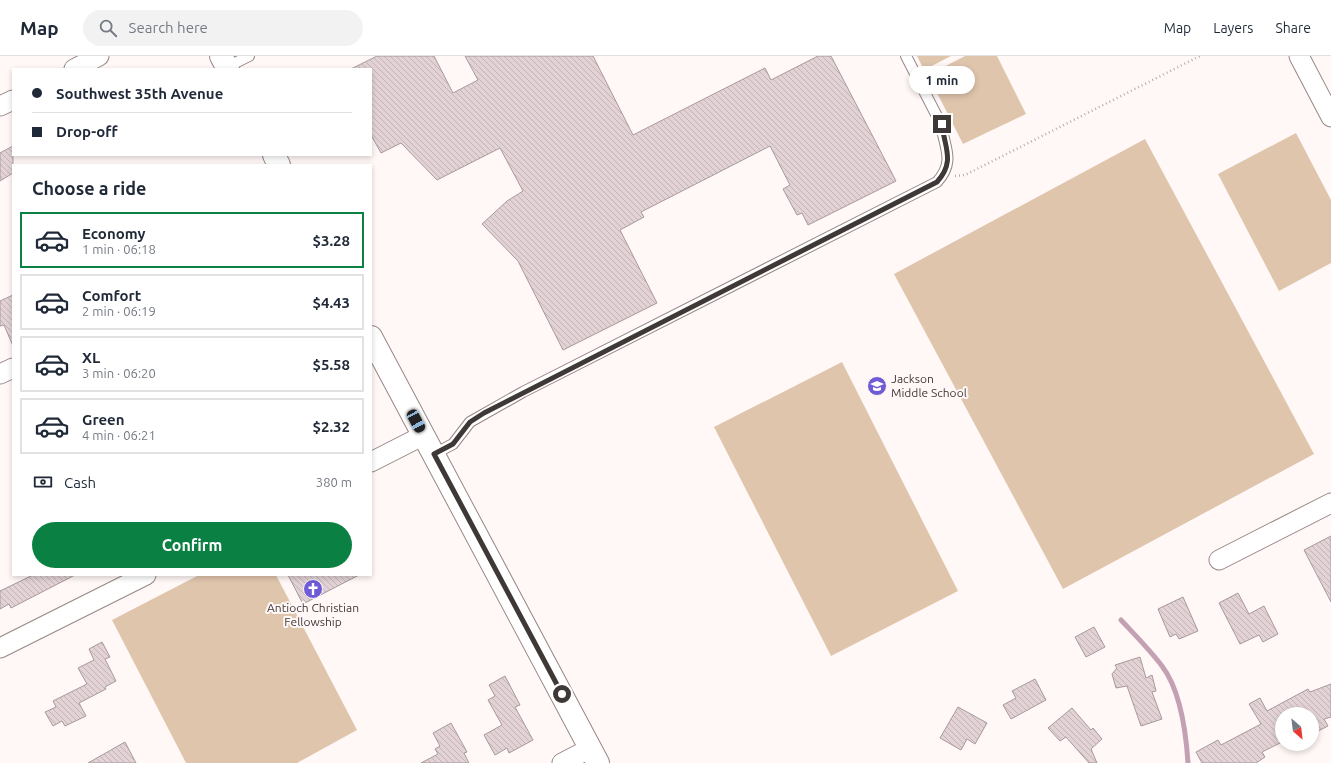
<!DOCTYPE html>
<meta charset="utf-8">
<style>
body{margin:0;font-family:Ubuntu,sans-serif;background:#f2f2f3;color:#1f2937;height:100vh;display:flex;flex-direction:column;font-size:15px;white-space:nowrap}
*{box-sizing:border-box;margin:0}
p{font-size:13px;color:#747a83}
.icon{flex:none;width:22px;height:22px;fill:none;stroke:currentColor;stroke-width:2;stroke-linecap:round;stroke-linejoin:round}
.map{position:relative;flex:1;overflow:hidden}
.drawer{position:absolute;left:12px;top:108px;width:360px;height:412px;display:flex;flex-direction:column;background:#fff;border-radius:0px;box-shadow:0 2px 6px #0003}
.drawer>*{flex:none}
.banner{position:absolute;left:12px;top:12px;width:360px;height:88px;border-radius:0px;box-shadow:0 2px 6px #0003;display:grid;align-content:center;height:88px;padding:0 20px;background:#fff}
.needle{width:26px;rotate:152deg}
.buttons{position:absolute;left:1275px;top:651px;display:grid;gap:8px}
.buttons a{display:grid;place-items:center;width:44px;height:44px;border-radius:50%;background:#fff;box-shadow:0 2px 6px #0003;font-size:20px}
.end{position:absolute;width:18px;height:18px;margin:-9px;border:5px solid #3e3837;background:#fff;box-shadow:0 0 0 2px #fff}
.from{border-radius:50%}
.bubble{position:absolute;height:28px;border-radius:14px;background:#fff;box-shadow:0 2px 6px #0003;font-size:13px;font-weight:700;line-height:28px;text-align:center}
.car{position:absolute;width:12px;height:24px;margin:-12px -6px;border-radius:5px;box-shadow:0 0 3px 1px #0007;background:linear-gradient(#222 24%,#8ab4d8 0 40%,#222 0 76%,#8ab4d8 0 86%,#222 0)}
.banner b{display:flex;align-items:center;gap:14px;height:38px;font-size:15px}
.banner b+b{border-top:1px solid #e0e1e3}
.banner i{width:10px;height:10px;background:#1f2937}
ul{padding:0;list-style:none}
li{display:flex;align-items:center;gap:12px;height:56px;margin:0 8px 6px;padding:0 12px;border:2px solid #e0e1e3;border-radius:0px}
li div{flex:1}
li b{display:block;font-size:15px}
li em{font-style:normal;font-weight:700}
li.selected{border-color:#0b8043}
li>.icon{width:36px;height:36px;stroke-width:1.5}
h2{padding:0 20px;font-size:18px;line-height:48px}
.pay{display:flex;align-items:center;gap:10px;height:44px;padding:0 20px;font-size:15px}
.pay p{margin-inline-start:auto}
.cta{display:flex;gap:8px;margin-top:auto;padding:8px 20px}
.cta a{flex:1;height:46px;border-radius:24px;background:#0b8043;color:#fff;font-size:16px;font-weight:700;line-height:46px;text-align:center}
header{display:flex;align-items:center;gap:24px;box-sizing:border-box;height:56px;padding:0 20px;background:#fff;border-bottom:1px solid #e0e1e3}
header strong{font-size:19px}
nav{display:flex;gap:22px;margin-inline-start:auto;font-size:14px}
.search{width:280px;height:36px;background:#f2f2f3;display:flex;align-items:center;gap:10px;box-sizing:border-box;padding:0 14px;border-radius:22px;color:#747a83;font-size:15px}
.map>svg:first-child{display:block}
</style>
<header>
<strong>Map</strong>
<div class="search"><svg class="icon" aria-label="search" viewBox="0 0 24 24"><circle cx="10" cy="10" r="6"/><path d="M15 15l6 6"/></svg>Search here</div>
<nav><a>Map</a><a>Layers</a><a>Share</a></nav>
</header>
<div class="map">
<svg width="1331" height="707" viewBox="0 0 1331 707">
<defs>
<pattern id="building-back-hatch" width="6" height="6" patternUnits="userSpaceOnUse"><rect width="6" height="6" fill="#e2d2d5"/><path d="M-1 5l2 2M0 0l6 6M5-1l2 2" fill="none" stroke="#c3b5b7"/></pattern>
</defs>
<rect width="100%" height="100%" fill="#fff8f7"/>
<g fill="#e0c5ad">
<polygon points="917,0 951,0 924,14"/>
<polygon points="965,0 997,0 1026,58 963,88 928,19"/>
<polygon points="1296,77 1331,144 1331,207 1279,235 1218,118"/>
<polygon points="1145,83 1314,398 1063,533 894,218"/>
<polygon points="842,306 958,535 831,600 714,371"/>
<polygon points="199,519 276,519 357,674 297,707 186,707 112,564"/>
</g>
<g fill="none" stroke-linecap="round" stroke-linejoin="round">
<path stroke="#c3a0b2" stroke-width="5" d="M1121 564C1135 579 1150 594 1162 610 1181 635 1186 676 1188 707"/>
</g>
<g fill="url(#building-back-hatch)" stroke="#a8999c">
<polygon points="377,0 434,0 453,37 478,24 465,0 593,0 633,79 765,12 771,24 818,0 831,0 896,125 808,169 802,157 797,159 783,133 790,129 770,90 641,156 644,161 620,174 657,247 563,294 518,205 482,168 507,145 523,135 500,92 437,124 401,87 381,97 371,79 371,13 351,13"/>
<polygon points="13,90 13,117 0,125 0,97"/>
<polygon points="13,239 13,290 4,269 0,270 0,245"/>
<polygon points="1331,480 1331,546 1304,494"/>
<polygon points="33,519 75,519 11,552 9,548 0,553 0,535"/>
<polygon points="288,519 359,519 303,548"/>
<polygon points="1238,537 1249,558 1264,550 1278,578 1263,586 1259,579 1240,588 1219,547"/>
<polygon points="1183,541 1198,575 1179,583 1176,578 1170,581 1158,553"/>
<polygon points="1094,571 1105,591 1086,601 1075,581"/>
<polygon points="102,586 110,601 105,603 116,625 105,631 106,633 79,647 86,660 65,670 62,665 53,670 45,656 56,651 53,645 87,628 78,612 94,604 89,593"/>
<polygon points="1140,601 1146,622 1152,619 1156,635 1152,636 1162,663 1141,670 1127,630 1116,632 1112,618 1117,612 1115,609"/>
<polygon points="505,620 520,649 515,651 533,684 509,697 507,692 495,699 484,679 502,669 488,644 495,640 489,629"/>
<polygon points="1035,623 1046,644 1011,663 1003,649 1016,642 1012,635"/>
<polygon points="1331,628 1331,661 1324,663 1328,670 1312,678 1312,658 1282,658 1282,670 1276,673 1282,686 1262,696 1265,701 1256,707 1202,707 1196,696 1218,684 1221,689 1261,668 1249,648 1260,642 1267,655 1308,633 1310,636"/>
<polygon points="958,651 987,667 975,688 967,683 961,694 940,682"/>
<polygon points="1072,652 1091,674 1093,672 1102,683 1091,693 1097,707 1089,707 1066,681 1060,685 1048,672"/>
<polygon points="451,667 467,696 464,697 469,707 421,707 438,698 435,693 440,690 433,677"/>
<polygon points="125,686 136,707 88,707"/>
</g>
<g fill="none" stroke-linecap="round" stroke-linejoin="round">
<defs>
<g id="lane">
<polyline points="227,11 249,0"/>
<path d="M434 398 453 388 470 366 523 336 937 126C956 105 944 91 941 68L906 0"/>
</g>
<g id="street">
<polyline points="1299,0 1331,61"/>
<polyline points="74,13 99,0"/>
<polyline points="0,50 13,44"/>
<polyline points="0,318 13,312"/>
<polyline points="371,406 424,379"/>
<polyline points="1219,504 1331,447"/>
<polyline points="0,592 146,519"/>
<polyline points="562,707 591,692"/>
</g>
<g id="secondary">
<polyline points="221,0 228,13"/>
<polyline points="274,99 279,109"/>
<polyline points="371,281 598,707"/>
</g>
</defs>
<use href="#lane" stroke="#968786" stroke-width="12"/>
<use href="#street" stroke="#968786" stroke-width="21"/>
<use href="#secondary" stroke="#968786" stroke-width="24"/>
<polyline stroke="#b3adac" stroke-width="2.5" stroke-dasharray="1 3" stroke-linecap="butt" points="955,120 965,119 1200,0"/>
<use href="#lane" stroke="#fff" stroke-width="10"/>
<use href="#street" stroke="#fff" stroke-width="19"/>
<use href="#secondary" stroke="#fff" stroke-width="22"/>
</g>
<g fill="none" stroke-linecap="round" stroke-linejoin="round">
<path stroke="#3e3837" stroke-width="5" d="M562 638 434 398 453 388 470 366 484 357 937 126C956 105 944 91 942 68"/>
</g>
<defs>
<symbol id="school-disc" viewBox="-11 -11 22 22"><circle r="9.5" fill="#6f5bd5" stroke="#fff8f7"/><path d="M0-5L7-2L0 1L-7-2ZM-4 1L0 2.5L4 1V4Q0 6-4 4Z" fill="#fff"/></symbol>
<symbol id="church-disc" viewBox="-11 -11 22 22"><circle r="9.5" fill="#6f5bd5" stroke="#fff8f7"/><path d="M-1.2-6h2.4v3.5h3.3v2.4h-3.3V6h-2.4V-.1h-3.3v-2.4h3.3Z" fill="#fff"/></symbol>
</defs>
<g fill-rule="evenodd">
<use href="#school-disc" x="866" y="319" width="22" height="22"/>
<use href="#church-disc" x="302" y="522" width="22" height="22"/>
</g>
<g text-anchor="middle" stroke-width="4" stroke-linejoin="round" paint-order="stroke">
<g font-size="12" fill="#3e3837" stroke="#fff8f7" text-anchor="start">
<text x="891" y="327">Jackson<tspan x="891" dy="14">Middle School</tspan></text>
<text x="313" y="556" text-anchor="middle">Antioch Christian<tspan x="313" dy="14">Fellowship</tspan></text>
</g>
</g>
</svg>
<div class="buttons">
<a><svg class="needle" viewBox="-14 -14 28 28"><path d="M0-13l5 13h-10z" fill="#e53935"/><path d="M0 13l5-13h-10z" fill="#747a83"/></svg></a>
</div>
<i class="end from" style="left:562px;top:638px"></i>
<i class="end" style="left:942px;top:68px"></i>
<div class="bubble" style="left:909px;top:10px;width:66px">1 min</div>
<i class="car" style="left:416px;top:365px;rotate:152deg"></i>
<div class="banner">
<b><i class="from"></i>Southwest 35th Avenue</b>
<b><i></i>Drop-off</b>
</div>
<section class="drawer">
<h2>Choose a ride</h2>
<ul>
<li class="selected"><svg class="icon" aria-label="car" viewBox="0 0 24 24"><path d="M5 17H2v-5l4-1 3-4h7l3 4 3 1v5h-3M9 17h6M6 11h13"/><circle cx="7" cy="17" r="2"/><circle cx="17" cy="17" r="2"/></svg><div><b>Economy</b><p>1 min · 06:18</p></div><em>$3.28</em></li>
<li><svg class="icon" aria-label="car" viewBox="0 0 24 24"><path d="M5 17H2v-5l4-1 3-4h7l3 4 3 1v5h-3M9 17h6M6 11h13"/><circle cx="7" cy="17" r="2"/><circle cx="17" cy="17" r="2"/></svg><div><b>Comfort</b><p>2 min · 06:19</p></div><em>$4.43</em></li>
<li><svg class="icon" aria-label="car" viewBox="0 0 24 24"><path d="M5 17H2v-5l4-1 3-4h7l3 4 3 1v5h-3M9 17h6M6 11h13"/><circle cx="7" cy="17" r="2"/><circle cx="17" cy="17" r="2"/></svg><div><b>XL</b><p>3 min · 06:20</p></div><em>$5.58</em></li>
<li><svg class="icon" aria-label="car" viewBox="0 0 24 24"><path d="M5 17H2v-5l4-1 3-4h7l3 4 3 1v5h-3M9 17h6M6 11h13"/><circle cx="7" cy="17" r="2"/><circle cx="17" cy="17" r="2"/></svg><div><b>Green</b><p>4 min · 06:21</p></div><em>$2.32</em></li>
</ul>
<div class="pay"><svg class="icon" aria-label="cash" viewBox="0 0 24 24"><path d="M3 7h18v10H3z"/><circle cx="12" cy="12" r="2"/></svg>Cash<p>380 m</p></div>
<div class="cta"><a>Confirm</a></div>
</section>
</div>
